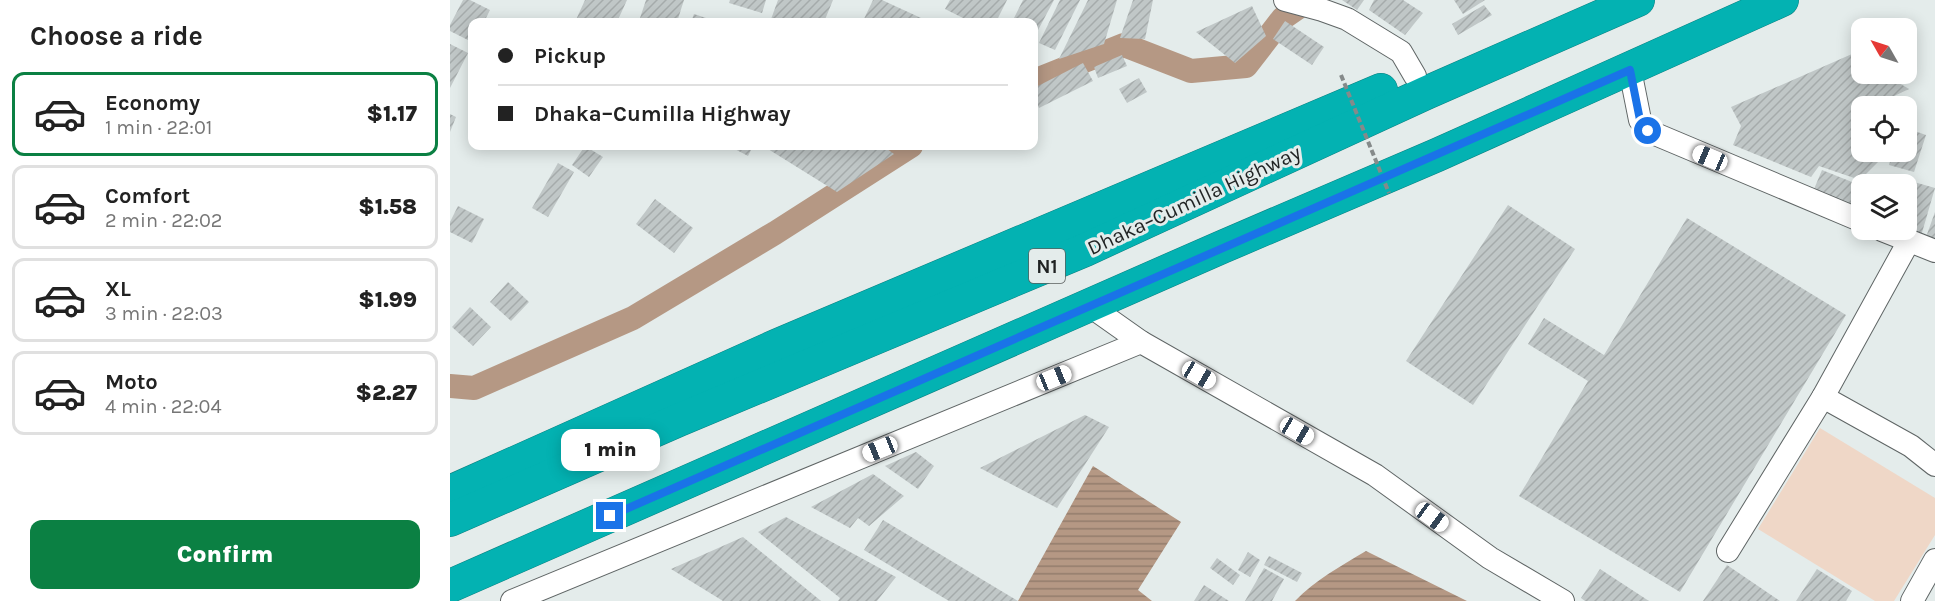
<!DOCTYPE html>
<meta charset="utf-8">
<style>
body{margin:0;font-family:Karla,sans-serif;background:#f6f6f6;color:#222;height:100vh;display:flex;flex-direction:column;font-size:22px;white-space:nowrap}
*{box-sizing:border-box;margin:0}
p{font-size:20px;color:#767676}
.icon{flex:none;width:33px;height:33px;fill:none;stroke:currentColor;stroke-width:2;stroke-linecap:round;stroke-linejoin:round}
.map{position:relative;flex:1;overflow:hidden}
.details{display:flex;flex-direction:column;background:#fff;width:450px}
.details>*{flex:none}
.top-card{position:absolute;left:18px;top:18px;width:570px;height:132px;border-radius:12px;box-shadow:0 3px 15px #0003;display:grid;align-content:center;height:132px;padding:0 30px;background:#fff}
.needle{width:39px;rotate:309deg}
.fabs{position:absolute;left:1401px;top:18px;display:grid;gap:12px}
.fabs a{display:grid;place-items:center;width:66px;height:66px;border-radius:12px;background:#fff;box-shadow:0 3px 15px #0003;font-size:30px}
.end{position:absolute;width:27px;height:27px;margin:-14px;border:8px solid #1a73e8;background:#fff;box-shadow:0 0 0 3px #fff}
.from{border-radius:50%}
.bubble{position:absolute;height:42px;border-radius:12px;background:#fff;box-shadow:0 3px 15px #0003;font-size:20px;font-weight:800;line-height:42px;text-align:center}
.car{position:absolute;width:18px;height:36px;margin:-18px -9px;border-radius:8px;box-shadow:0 0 4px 2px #0007;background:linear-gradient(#fff 24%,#345 0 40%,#fff 0 76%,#345 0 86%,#fff 0)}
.top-card b{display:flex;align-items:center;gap:21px;height:57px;font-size:22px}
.top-card b+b{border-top:2px solid #e0e0e0}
.top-card i{width:15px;height:15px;background:#222}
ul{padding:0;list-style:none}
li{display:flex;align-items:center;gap:18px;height:84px;margin:0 12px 9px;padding:0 18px;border:3px solid #e0e0e0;border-radius:12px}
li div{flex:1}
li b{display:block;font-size:22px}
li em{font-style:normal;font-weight:800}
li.selected{border-color:#0b8043}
li>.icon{width:54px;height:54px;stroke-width:1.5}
h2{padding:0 30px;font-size:27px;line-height:72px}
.action{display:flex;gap:12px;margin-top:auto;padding:12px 30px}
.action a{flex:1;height:69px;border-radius:12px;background:#0b8043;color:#fff;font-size:24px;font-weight:800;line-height:69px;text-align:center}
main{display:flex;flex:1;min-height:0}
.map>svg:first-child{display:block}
</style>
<main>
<section class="details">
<h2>Choose a ride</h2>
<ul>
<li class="selected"><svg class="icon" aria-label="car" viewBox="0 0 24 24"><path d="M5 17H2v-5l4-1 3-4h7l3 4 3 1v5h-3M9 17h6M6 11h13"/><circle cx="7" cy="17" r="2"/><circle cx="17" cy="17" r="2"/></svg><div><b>Economy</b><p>1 min · 22:01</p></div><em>$1.17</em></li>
<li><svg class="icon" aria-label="car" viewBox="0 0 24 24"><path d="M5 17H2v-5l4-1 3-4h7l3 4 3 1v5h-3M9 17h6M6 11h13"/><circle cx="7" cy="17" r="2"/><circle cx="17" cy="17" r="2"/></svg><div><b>Comfort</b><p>2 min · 22:02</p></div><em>$1.58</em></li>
<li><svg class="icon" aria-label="car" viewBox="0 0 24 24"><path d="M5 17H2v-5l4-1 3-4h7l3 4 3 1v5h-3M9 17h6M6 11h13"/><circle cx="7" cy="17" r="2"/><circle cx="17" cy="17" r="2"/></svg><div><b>XL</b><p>3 min · 22:03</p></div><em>$1.99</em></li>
<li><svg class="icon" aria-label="car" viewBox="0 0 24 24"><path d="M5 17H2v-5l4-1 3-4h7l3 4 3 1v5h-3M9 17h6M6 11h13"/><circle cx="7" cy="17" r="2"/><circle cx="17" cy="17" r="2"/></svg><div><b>Moto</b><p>4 min · 22:04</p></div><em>$2.27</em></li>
</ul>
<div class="action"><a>Confirm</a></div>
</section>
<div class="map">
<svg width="1485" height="601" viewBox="0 0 1485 601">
<defs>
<pattern id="water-rules" width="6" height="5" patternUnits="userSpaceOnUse" patternTransform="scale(1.5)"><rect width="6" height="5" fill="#b59884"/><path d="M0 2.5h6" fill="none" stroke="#937c6c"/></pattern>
<pattern id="building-hatch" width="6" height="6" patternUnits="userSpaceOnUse" patternTransform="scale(1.5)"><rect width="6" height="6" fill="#c0c7c7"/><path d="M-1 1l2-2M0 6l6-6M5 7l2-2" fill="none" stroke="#a5abab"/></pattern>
</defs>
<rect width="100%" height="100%" fill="#e4eceb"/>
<polygon fill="#efd7c7" points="1370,428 1485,498 1485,535 1444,601 1425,601 1308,529"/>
<g fill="url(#water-rules)">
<polygon points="643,466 731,522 688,590 702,601 568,601"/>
<path d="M916 551 1017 601H845C865 580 891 566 916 551Z"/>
</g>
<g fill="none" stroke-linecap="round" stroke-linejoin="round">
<g stroke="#b59884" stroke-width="24">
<polyline points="584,81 674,45 741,71 796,66 833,18 859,0"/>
<polyline points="0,386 24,388 183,318 325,233 461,146"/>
</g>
</g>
<g fill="url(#building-hatch)">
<polygon points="13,0 20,0 40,10 34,22 22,22 22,42 0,31 0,25"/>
<polygon points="135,0 177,0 167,22 125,22"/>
<polygon points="196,0 234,0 227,22 202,22 190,18"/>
<polygon points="280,0 316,0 312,13 279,3"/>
<polygon points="328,0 383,0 374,22 320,22"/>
<polygon points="423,0 432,0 471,18 469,22 416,22 413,21"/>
<polygon points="500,0 557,0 546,22 521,22 495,9"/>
<polygon points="573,0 604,0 587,32 584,30 584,22 569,22 563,20"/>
<polygon points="610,0 630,0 605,50 589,43"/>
<polygon points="638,0 667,0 654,44 609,59"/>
<polygon points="683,0 703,0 695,39 670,38"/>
<polygon points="892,0 914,0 907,10"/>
<polygon points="924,0 953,0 973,13 955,35 919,10"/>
<polygon points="1004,0 1035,0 1013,14"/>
<polygon points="1034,5 1042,15 1008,35 1002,24"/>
<polygon points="802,6 816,36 785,63 746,32"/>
<polygon points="244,14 268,22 241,22"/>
<polygon points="835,21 874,47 862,65 823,39"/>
<polygon points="0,44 18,53 0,88"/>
<polygon points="1402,54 1412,60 1412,74 1434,74 1459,89 1442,97 1443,106 1412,106 1412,152 1438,152 1410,180 1369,166 1361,177 1283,145 1291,126 1281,107"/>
<polygon points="672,55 677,66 648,78 644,67"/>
<polygon points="633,63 643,81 589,108 584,97 584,88"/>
<polygon points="689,78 697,92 677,103 669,89"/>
<polygon points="0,114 6,117 0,132"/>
<polygon points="1456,128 1476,135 1464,172 1439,165 1443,152 1456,152"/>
<polygon points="135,146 153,157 139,177 122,165"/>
<polygon points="279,146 303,146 298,156"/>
<polygon points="320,146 433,146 444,154 387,192 318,149"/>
<polygon points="108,163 124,172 98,217 82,208"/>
<polygon points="1372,170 1412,186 1412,215 1362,194"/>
<polygon points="1436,176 1448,180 1446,184 1434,184"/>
<polygon points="1464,182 1485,188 1471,236 1456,230 1456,208"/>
<polygon points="205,199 243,228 224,253 186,224"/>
<polygon points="1058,205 1125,249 1023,405 956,361"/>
<polygon points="8,206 34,219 22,243 0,232 0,222"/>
<polygon points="1485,212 1485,240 1476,237"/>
<polygon points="1237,218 1396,315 1230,592 1069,496 1138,381 1078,344 1094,318 1154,355"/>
<polygon points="58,282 79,302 61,321 40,302"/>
<polygon points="20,307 41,327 23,346 2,327"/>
<polygon points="635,415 659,427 607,508 530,468"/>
<polygon points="466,452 484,466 468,489 435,466"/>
<polygon points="423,474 454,496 419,526 408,518 400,528 361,507"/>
<polygon points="336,517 446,577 427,601 388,601 390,598 308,532"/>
<polygon points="433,520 568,601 499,601 414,550"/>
<polygon points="293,537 371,601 273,601 221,569"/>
<polygon points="798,552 810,560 800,577 788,570"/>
<polygon points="819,556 852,573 847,582 814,565"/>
<polygon points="767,558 790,575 783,585 760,568"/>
<polygon points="1277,565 1330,601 1253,601"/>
<polygon points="814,568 834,579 822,601 795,601"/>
<polygon points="1150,569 1199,601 1135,601 1131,598"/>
<polygon points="1367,569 1402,591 1396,601 1346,601"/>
<polygon points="754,585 779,601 744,601"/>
</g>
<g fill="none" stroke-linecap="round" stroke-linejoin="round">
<defs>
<g id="minor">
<polyline points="835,0 872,10 897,19 951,52 965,76"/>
<polyline points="1180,70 1190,120 1198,131 1412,221"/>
<polyline points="1432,230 1485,251"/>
<polyline points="640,306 691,342 925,475 1040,558 1113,601"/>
<polyline points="1373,397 1461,446 1485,465"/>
<polyline points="1278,551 1373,397 1459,241"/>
<polyline points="62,601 691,342"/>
<polyline points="1462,601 1485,560"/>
</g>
<g id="highway">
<polyline points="0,492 328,345 931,90"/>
<polyline points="0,520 229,420 635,250 976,93 1188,0"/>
<polyline points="0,586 772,247 987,155 1332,0"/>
</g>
</defs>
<use href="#minor" stroke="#5f6565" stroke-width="24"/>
<use href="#highway" stroke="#0d8080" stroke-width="34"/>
<use href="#minor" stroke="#fff" stroke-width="22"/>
<use href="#highway" stroke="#03b2b2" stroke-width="33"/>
<polyline stroke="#858a8a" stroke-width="4" stroke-dasharray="6 3" stroke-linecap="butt" points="891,75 939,193"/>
</g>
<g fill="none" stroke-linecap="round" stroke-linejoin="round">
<polyline stroke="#1a73e8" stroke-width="8" points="160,516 1180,70 1190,120 1198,131"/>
</g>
<g text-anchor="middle" stroke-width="6" stroke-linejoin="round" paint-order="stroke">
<rect fill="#e4eceb" stroke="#5a5f5e" stroke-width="1.5" x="579" y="249" width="36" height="34" rx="4.5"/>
<g font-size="20" font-weight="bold" fill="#1f2222">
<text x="597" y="273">N1</text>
</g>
<g font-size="21" fill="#1f2222" stroke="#e4eceb">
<text transform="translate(744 200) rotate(-25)" y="7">Dhaka–Cumilla Highway</text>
</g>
</g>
</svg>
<div class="fabs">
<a><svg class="needle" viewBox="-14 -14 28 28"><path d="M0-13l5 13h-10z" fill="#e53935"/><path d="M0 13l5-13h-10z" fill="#767676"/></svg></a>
<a><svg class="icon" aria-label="locate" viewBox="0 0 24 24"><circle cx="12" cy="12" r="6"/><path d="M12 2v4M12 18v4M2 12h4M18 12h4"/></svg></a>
<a><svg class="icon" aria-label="layers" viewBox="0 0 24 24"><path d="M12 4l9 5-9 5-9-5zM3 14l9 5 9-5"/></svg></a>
</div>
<i class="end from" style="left:1198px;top:131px"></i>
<i class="end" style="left:160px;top:516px"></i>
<div class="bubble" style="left:111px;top:429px;width:99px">1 min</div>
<i class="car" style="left:1260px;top:158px;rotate:293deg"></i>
<i class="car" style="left:749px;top:375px;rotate:120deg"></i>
<i class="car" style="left:604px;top:378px;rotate:68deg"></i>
<i class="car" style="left:847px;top:431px;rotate:120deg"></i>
<i class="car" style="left:430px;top:449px;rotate:248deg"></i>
<i class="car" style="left:982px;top:517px;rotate:126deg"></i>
<div class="top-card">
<b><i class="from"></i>Pickup</b>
<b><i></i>Dhaka–Cumilla Highway</b>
</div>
</div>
</main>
